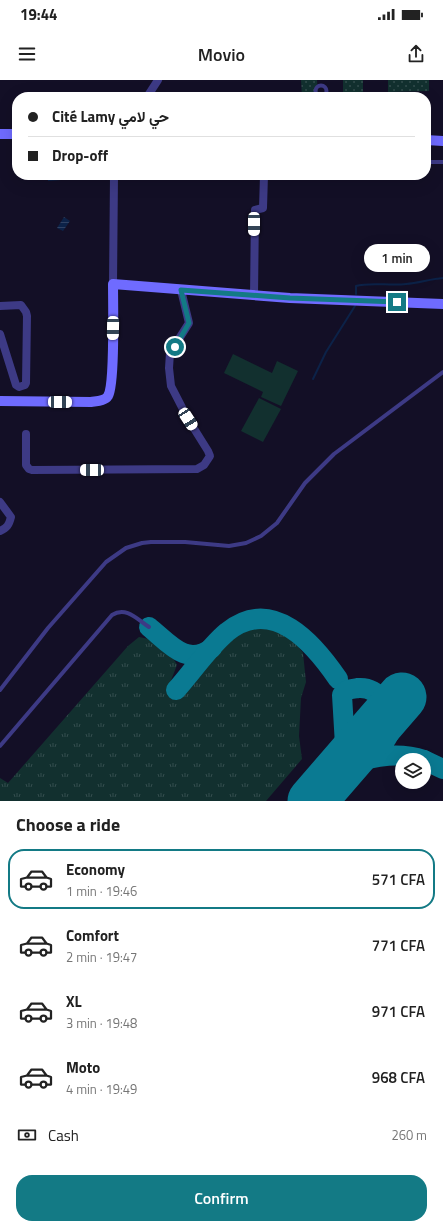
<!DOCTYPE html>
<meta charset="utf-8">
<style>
body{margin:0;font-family:"Titillium Web",Vazirmatn,sans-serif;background:#f2f2f2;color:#222;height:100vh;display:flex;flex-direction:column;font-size:15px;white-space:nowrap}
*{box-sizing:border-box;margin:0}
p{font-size:13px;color:#767676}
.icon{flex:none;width:22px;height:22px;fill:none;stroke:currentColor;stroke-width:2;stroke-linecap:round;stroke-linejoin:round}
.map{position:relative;height:721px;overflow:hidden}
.side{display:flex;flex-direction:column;background:#fff;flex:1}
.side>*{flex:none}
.top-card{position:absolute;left:12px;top:12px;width:419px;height:88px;border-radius:16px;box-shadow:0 4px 16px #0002;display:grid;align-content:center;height:88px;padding:0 16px;background:#fff}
.tools{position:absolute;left:395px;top:673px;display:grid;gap:8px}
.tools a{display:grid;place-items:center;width:36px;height:36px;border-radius:50%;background:#fff;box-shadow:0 4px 16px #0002;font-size:20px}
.end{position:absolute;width:18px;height:18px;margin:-9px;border:5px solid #137a85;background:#fff;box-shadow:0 0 0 2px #fff}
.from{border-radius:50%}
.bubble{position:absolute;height:28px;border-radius:14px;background:#fff;box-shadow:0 4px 16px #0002;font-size:13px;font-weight:600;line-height:28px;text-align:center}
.car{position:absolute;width:12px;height:24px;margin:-12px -6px;border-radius:5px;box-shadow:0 0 3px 1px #0007;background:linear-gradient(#fff 24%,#345 0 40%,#fff 0 76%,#345 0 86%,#fff 0)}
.top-card b{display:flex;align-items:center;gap:14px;height:38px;font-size:15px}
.top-card b+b{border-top:1px solid #e0e0e0}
.top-card i{width:10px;height:10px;background:#222}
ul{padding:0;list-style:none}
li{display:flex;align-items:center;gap:12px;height:60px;margin:0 8px 6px;padding:0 8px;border:2px solid transparent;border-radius:16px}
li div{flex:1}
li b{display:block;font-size:15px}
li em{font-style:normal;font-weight:600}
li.active{border-color:#137a85}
li>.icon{width:36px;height:36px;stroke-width:1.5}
h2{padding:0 16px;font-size:18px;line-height:48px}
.pay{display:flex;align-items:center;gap:10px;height:44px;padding:0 16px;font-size:15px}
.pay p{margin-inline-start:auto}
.primary-button{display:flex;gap:8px;margin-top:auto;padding:8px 16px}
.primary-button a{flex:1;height:46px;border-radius:16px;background:#137a85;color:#fff;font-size:16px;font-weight:600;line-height:46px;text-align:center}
.status{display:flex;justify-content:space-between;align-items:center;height:28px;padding:0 20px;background:#fff;direction:ltr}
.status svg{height:11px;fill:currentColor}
header{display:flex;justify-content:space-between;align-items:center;height:52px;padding:0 16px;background:#fff;font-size:18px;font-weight:600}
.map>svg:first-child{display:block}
</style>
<div class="status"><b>19:44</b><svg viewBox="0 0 49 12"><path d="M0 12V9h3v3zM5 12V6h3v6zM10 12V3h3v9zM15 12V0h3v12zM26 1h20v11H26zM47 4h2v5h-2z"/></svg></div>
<header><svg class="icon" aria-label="menu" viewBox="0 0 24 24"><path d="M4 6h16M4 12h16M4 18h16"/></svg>Movio<svg class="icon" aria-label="share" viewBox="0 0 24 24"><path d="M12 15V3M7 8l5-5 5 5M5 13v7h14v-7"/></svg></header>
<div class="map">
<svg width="443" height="721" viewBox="0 0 443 721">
<defs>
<pattern id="grass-tufts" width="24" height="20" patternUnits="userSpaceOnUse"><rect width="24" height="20" fill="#12302f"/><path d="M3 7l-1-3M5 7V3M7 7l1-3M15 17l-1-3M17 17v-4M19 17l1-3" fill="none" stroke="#344d4e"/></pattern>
<pattern id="park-dots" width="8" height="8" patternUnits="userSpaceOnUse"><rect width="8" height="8" fill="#12302f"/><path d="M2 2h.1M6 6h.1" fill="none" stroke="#344d4e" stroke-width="1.8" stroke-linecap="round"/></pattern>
<pattern id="water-rules" width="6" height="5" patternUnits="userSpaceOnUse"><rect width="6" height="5" fill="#0c2248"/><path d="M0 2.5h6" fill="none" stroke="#2f4163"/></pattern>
</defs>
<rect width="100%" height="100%" fill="#130f26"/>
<path fill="url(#grass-tufts)" d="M264 545 288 553 303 573 306 602 301 618 299 656 302 679 266 721H0V698L8 703 128 566 139 557C160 561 167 566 177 585L170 603 181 615 221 568 242 552Z"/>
<g fill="url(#park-dots)">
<polygon points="301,0 317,0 318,17 302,17"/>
<rect x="343" y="0" width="20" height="17"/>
<polygon points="388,0 429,0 429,11 388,12"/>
</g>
<g fill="#12302f">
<polygon points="233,274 272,293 277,281 298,291 281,326 261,317 263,312 224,293"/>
<polygon points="259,318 281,329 263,362 241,351"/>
</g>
<g fill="url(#water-rules)">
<polygon points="48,95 60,95 61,100 48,101"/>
<polygon points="64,137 70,141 63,151 57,148"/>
</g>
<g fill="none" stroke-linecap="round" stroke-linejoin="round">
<g stroke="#0c2248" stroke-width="2">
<path d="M356 214V206C369 202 391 206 406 204 419 203 430 199 443 198"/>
<polyline points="313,299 326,272 355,226"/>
</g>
<g stroke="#0a7a92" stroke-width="20">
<path d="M149 547C169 563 186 587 212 568"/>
<path d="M176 610C193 591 208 568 227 552 273 515 314 564 338 599"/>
<path d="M353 673C360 673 368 673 374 670 387 663 397 645 391 631 390 627 386 624 384 621 377 612 369 607 358 608 351 609 346 609 342 615L345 665C343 683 334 692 324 707 334 699 344 691 354 685 374 674 403 673 424 680"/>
<polyline points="424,680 443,689"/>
</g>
<polyline stroke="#0a7a92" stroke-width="49" points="312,721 402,617"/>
<g stroke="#3d3a85" stroke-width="4">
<circle cx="321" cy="11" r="5.5"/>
<polyline points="426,82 443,82"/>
<polyline points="0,610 48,548 106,482 126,468 142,463 151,462 185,462 229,466 246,463 261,456 277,443 305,403 334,374 443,292"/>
<path d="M0 666 112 535C126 526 137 539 149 547"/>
</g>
<g stroke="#3d3a85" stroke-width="8">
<polyline points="147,17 158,0"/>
<polyline points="113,204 114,95"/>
<polyline points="254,216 255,130 263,128 264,95"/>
<polyline points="0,226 21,225 26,232 27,236 26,303 25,305 19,307 16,305 0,254"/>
<polyline points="26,354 26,385 29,389 32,390 197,389 204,385 210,376 208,371 188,339 171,306 169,288 170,273 189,243 181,210"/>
<path d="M0 422 11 437C9 445 7 448 0 451"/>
</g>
<g stroke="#6f6bff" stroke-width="10">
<polyline points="0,54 17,54"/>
<polyline points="426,60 443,61"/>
<path d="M0 321 91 322C97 321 105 321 108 316 115 305 113 222 113 204L290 218 443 224"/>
</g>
</g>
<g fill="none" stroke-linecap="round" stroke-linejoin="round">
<polyline stroke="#137a85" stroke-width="5" points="175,267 189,243 181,210 290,218 397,222"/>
</g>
</svg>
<div class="tools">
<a><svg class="icon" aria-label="layers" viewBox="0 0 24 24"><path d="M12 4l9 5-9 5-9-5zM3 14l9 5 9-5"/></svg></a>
</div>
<i class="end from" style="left:175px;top:267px"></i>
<i class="end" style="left:397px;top:222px"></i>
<div class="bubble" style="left:364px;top:164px;width:66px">1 min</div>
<i class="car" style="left:254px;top:144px;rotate:180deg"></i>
<i class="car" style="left:113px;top:248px;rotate:181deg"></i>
<i class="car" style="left:60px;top:322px;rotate:91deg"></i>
<i class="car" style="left:188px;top:339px;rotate:147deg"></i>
<i class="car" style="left:92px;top:390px;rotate:270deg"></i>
<div class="top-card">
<b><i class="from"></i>Cité Lamy حي لامي</b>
<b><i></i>Drop-off</b>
</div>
</div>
<section class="side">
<h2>Choose a ride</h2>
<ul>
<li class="active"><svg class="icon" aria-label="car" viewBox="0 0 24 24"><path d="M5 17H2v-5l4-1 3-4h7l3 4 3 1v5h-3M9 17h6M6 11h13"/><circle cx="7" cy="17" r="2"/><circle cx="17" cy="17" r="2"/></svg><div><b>Economy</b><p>1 min · 19:46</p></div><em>571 CFA</em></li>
<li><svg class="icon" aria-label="car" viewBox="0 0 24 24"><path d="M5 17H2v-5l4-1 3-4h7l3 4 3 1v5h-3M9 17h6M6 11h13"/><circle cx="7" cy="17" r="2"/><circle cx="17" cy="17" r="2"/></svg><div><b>Comfort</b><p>2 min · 19:47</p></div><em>771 CFA</em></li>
<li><svg class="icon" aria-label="car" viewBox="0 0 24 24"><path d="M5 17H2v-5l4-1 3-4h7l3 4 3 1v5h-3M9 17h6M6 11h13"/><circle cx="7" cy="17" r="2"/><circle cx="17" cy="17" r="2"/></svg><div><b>XL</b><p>3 min · 19:48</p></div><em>971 CFA</em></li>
<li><svg class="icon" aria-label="car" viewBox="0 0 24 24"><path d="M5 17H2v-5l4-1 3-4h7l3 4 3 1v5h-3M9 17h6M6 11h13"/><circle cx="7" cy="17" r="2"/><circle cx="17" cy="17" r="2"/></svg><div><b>Moto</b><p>4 min · 19:49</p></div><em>968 CFA</em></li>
</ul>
<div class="pay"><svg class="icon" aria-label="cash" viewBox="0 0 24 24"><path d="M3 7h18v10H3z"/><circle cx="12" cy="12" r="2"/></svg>Cash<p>260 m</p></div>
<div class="primary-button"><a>Confirm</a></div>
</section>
